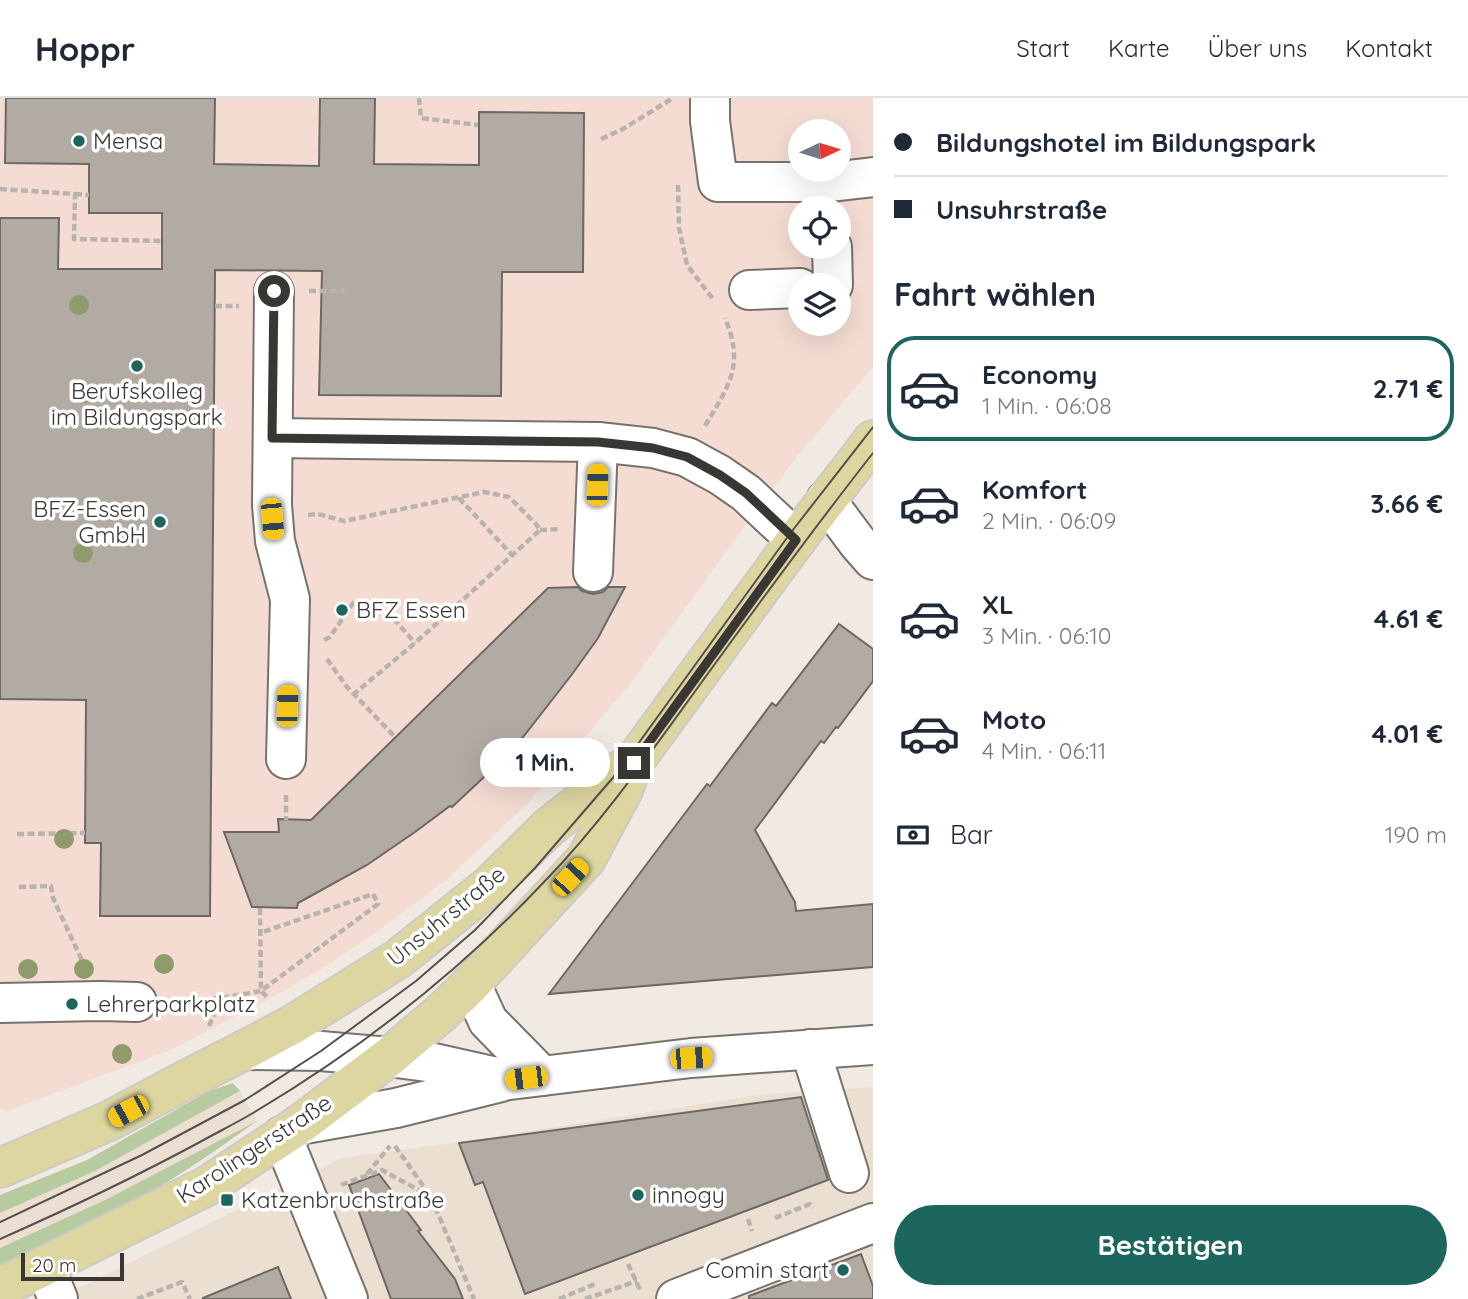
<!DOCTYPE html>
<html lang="de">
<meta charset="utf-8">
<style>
body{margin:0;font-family:Quicksand,sans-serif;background:#f6f6f7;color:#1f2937;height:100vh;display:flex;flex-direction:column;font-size:26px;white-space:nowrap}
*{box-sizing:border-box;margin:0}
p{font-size:23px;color:#747a83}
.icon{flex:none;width:38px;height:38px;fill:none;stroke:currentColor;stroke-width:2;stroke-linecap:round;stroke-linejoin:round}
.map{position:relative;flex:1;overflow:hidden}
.drawer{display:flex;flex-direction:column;background:#fff;width:595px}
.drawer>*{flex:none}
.banner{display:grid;align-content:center;height:154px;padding:0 21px;background:#fff}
.needle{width:46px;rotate:86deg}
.tools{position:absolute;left:788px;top:21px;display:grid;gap:14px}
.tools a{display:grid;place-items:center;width:63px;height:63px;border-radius:50%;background:#fff;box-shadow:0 7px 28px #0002;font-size:35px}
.scale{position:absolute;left:21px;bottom:18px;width:103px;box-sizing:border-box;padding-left:7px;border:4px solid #393734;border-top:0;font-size:19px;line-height:24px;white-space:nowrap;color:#393734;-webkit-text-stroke:5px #fff;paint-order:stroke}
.end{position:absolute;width:32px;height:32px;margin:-16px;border:9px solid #393734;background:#fff;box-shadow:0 0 0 4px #fff}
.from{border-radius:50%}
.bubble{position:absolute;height:49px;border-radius:24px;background:#fff;box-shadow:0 7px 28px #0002;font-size:23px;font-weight:800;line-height:49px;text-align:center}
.car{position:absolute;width:21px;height:42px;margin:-21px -10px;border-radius:9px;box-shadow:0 0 5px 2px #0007;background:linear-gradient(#f5c518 24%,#345 0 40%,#f5c518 0 76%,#345 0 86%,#f5c518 0)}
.banner b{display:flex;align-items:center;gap:24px;height:66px;font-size:26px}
.banner b+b{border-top:2px solid #e0e1e3}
.banner i{width:18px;height:18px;background:#1f2937}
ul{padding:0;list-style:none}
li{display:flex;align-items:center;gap:21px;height:105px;margin:0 14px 10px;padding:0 7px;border:4px solid transparent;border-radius:28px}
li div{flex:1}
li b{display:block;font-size:26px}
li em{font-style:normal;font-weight:800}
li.on{border-color:#1c665d}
li>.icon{width:63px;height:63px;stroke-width:1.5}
h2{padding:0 21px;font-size:32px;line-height:84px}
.pay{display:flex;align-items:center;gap:18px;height:77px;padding:0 21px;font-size:26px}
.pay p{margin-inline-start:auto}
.action{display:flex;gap:14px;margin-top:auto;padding:14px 21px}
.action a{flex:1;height:80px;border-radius:42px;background:#1c665d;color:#fff;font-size:28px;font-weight:800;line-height:80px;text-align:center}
header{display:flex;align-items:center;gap:42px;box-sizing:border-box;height:98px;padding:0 35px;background:#fff;border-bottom:2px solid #e0e1e3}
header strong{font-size:33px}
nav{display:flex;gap:38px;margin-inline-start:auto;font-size:24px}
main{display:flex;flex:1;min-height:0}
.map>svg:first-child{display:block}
</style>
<header>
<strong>Hoppr</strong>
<nav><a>Start</a><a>Karte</a><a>Über uns</a><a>Kontakt</a></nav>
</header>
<main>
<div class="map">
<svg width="873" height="1201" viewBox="0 0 873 1201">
<rect width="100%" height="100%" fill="#f1eae2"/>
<g fill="#eadfd0">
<polygon points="873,989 873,1201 56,1201 342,1060 460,1044 759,997"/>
<polygon points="240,993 257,1023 105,1102 0,1150 0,1115 95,1073"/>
</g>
<path fill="#f4dcd2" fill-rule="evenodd" d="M0 0H873V269L796 360 768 398 761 400 740 435 628 589 526 707 445 783 378 833 325 869 262 905 168 953 7 1013 0 1010ZM800 33H838V72H800ZM800 110H838V149H800ZM800 187H838V226H800Z"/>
<g fill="#b7caa0">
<polygon points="233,985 240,993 95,1073 0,1115 0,1097 87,1062 209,993"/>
<path d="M257 1023C222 1048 187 1073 150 1094 101 1121 51 1144 0 1167V1150L105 1102Z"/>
</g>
<g fill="#b1aba4" stroke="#6d6861" stroke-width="2">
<polygon points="6,0 215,0 214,66 319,68 320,0 375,0 374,66 479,67 479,14 584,15 583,174 502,174 501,298 319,297 322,173 215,172 210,818 100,818 101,745 85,745 86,602 0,601 0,120 59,120 58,171 162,171 162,115 89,115 89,66 5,65"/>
<polygon points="578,489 582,493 593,496 603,494 608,489 625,489 598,540 573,575 523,639 483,680 452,709 450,708 415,734 367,767 298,805 297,810 252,809 224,734 279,734 278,721 311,722 548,490"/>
<polygon points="839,526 873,551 873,583 838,630 836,629 824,645 821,643 755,732 795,804 796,813 873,806 873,869 549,896 707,686 710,688 772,605 776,608"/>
<polygon points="801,999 828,1082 525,1196 483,1084 475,1087 459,1045"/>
<polygon points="379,1076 421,1132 418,1133 455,1181 463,1201 391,1201 349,1087"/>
<polygon points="861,1156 873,1188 873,1201 749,1201 749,1198"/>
<polygon points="278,1169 291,1201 203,1201 203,1200"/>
</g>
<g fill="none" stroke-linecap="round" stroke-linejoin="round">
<defs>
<g id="minor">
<polyline points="710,0 710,23 718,84 831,84 873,79"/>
<polyline points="832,149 833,187"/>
<polyline points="749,192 800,190"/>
<polyline points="274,193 272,407 275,443 290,501 286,661"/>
<polyline points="273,340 598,344 653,350 687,359 720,377 746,395 796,442"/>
<polyline points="826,402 858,445 873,462"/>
<polyline points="593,474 598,344"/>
<polyline points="471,886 488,923 542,978"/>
<polyline points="0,905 100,903 137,904"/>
<polyline points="810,951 849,1075"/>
<polyline points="245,952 321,953 389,959 434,965 510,982 691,960 873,947"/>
<polyline points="299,1027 396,1010 501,984"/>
<polyline points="282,1038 348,1201"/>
<polyline points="45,1169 58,1201"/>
<polyline points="676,1201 873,1125"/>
</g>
<g id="major">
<polyline points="0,1070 109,1023 184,983 245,952 292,927 398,861 489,788 549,729 617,675 633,665"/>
<polyline points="0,1190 207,1088 299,1027 389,959 441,915 471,886 586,761 623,692 633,665 796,442 873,342"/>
</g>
</defs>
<use href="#minor" stroke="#77726b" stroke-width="42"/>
<use href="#major" stroke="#cccbca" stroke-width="42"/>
<g stroke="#b8b3ac" stroke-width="4.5" stroke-dasharray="7 3.5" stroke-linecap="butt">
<polyline points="419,0 421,20 478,27"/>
<polyline points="601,41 623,31 673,0"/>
<polyline points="678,87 679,130 687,167 713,201"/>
<polyline points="0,91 75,96 74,141 162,143"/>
<polyline points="75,96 89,97"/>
<polyline points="309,193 347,193"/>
<polyline points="215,208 239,208"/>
<path d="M705 328C729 287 745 268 725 220"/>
<polyline points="459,400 512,457"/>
<polyline points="308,417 318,416 344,423 484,394 509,399 536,426 540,432 415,545 354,596"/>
<polyline points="540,432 560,431"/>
<polyline points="324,542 330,539 353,505 371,504 387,513 415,545"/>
<polyline points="327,561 347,589 395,639"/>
<polyline points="286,697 286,722"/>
<polyline points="17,736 85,735"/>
<polyline points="19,789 51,788 53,800 84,867"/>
<polyline points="260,810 261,893 268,900"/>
<polyline points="170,902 221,900 261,893 378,806 373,796 260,835"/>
<polyline points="209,928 221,900"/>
<polyline points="395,1048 431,1099 474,1201"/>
<polyline points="367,1076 390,1048"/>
<polyline points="341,1087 382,1072 431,1099"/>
<polyline points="775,1120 810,1106 812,1110"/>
<polyline points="748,1121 752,1133"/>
<polyline points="628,1166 641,1194"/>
<polyline points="137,1201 182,1184 190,1201"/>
<polyline points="559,1201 595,1186"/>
<polyline points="585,1201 637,1183"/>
</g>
<use href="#minor" stroke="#fff" stroke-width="38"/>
<use href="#major" stroke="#ddd6a0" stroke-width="38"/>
<g stroke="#54514d" stroke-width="2">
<polyline points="0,1124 142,1057 245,1002 321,953 416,883 475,832 535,770 617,675 789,437 873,329"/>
<path d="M0 1141C68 1111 135 1079 200 1044 218 1034 236 1025 253 1015 359 952 459 874 544 784 604 722 653 651 704 581 759 505 815 429 873 355"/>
</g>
</g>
<g fill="#8f9b6a">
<circle cx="79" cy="207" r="10"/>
<circle cx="85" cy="295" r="10"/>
<circle cx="83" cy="455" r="10"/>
<circle cx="64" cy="741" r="10"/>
<circle cx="164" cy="866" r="10"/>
<circle cx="28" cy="871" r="10"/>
<circle cx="84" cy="871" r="10"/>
<circle cx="122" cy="956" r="10"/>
</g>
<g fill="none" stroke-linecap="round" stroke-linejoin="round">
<polyline stroke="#393734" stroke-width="9" points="274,193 272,340 598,344 653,350 687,359 720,377 746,395 796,442 634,665"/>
</g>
<g fill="#1c665d" stroke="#fff" stroke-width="2.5">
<circle cx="79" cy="43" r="7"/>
<circle cx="137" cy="268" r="7"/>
<circle cx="160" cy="424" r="7"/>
<circle cx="342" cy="512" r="7"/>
<circle cx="72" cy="906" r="7"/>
<circle cx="638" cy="1097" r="7"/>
<rect x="220" y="1095" width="14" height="14" rx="3.5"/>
<circle cx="843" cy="1172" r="7"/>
</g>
<g text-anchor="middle" stroke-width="7" stroke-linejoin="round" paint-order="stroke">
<g font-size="23" fill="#393734" stroke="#fff" text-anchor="start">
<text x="93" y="51">Mensa</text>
<text x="137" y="301" text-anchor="middle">Berufskolleg<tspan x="137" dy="26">im Bildungspark</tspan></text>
<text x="146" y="419" text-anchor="end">BFZ-Essen<tspan x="146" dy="26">GmbH</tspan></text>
<text x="356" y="520">BFZ Essen</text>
<text x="86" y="914">Lehrerparkplatz</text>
<text x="652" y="1105">innogy</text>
<text x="241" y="1110">Katzenbruchstraße</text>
<text x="829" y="1180" text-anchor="end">Comin start</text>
</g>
<g font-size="23" fill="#393734" stroke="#fff">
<text transform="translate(446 818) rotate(-39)" y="8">Unsuhrstraße</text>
<text transform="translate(254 1051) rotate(-33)" y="8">Karolingerstraße</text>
</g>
</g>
</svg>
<div class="tools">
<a><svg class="needle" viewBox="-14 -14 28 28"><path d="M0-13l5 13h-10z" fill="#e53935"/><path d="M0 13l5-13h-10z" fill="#747a83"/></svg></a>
<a><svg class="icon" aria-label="locate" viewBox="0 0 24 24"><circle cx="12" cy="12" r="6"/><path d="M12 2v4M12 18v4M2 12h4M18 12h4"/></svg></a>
<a><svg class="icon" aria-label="layers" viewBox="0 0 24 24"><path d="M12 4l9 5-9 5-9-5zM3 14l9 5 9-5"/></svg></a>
</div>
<div class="scale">20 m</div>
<i class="end from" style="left:274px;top:193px"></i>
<i class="end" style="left:634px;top:665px"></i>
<div class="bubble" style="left:480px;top:640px;width:130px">1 Min.</div>
<i class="car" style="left:597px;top:387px;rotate:2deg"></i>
<i class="car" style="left:272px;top:421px;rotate:175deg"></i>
<i class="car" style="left:287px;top:608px;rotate:2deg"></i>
<i class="car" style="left:570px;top:779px;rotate:43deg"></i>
<i class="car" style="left:691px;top:960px;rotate:86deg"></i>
<i class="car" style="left:526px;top:980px;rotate:263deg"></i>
<i class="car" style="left:128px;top:1013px;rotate:242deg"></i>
</div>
<section class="drawer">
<div class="banner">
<b><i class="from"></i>Bildungshotel im Bildungspark</b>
<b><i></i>Unsuhrstraße</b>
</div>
<h2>Fahrt wählen</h2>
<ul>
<li class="on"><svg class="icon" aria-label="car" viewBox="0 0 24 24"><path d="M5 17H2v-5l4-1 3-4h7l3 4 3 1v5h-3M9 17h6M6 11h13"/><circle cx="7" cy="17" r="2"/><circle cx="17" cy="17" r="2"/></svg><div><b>Economy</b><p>1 Min. · 06:08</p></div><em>2.71 €</em></li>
<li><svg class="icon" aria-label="car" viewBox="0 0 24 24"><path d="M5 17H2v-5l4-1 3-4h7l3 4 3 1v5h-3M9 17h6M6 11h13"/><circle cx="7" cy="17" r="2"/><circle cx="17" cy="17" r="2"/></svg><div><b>Komfort</b><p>2 Min. · 06:09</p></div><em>3.66 €</em></li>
<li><svg class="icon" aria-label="car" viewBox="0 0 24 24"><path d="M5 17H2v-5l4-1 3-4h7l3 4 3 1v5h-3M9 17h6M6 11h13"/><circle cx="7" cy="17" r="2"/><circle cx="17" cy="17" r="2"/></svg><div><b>XL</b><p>3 Min. · 06:10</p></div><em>4.61 €</em></li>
<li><svg class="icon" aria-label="car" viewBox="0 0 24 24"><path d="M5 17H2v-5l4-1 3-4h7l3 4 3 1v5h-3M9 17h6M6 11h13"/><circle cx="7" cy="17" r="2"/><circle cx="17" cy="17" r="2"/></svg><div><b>Moto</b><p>4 Min. · 06:11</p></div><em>4.01 €</em></li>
</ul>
<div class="pay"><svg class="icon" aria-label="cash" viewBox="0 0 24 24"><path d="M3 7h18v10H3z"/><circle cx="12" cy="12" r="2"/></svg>Bar<p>190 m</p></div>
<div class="action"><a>Bestätigen</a></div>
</section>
</main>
